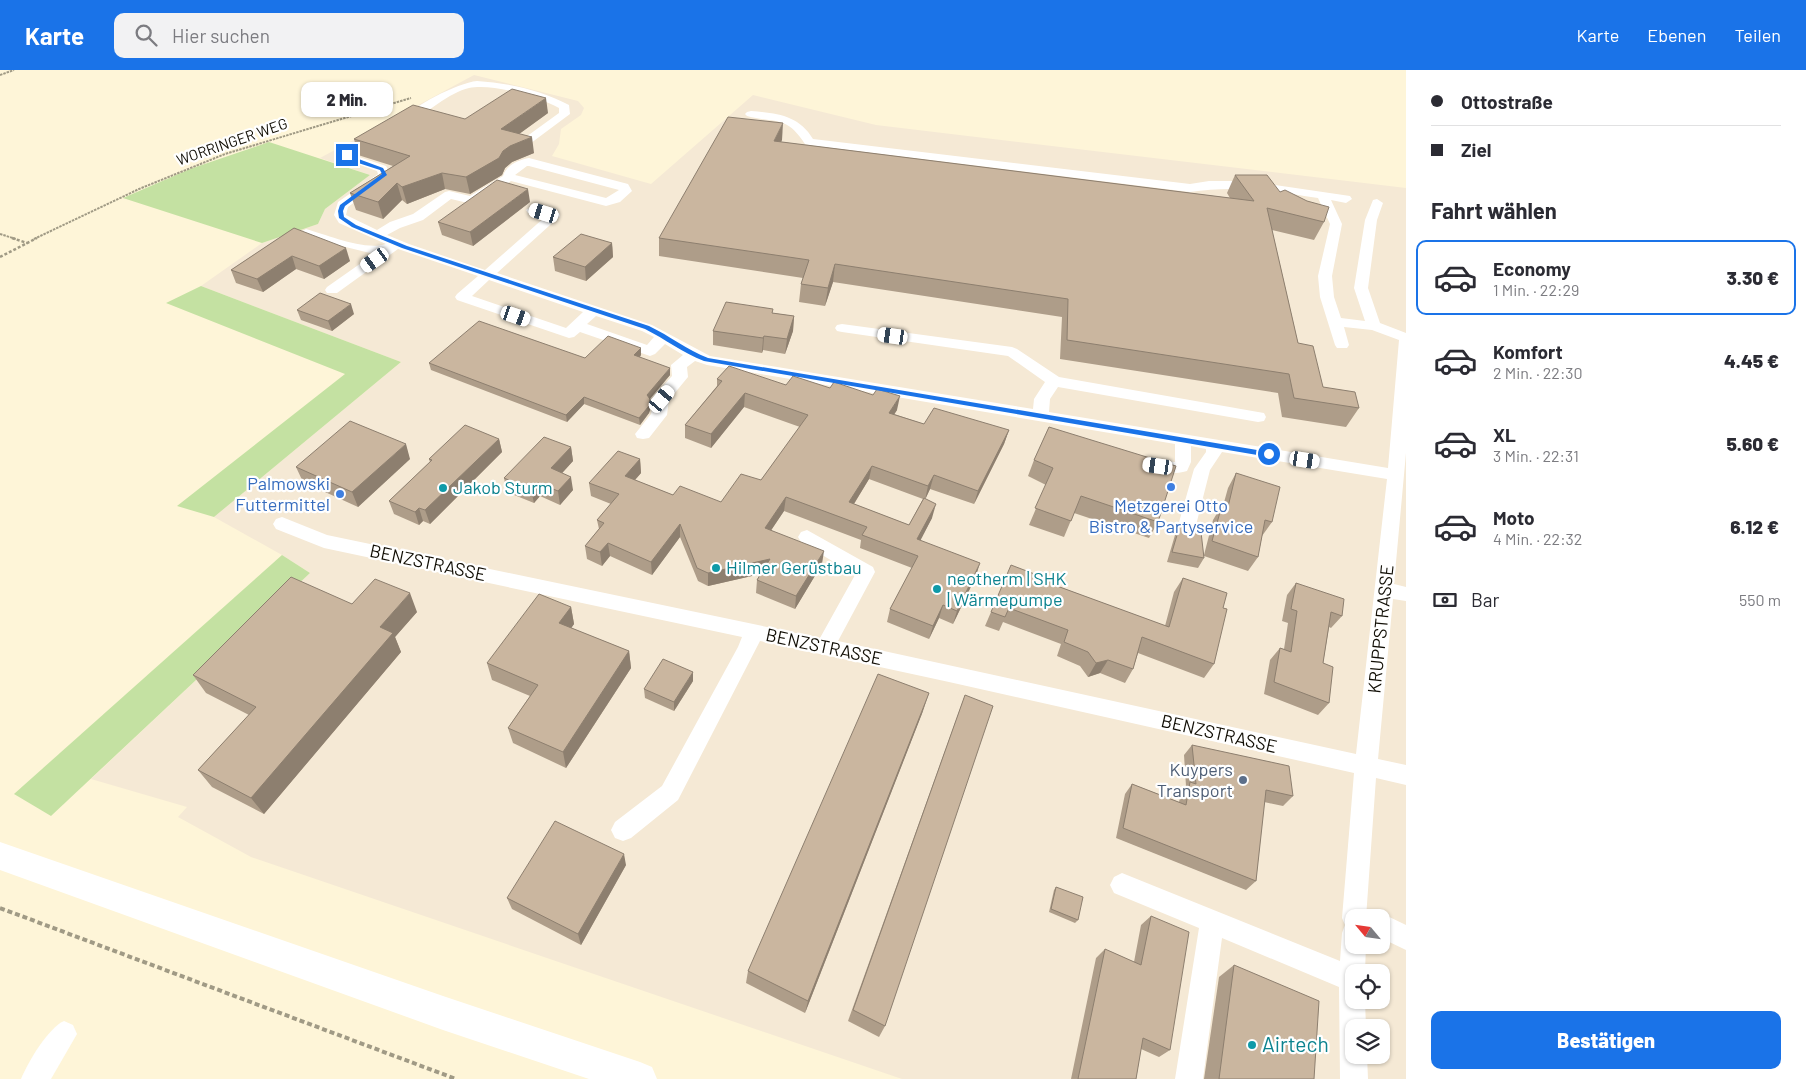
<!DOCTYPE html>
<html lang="de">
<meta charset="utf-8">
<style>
body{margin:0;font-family:Barlow,sans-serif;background:#f2f2f3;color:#2b2b33;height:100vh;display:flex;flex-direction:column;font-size:19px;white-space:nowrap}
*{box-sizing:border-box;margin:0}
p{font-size:16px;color:#7c7c81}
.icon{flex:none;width:28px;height:28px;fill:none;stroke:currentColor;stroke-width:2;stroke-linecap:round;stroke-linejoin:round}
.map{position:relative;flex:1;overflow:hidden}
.details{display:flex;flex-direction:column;background:#fff;width:400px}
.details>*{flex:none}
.top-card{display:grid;align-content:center;height:110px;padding:0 25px;background:#fff}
.needle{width:32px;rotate:299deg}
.tools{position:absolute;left:1345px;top:839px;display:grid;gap:10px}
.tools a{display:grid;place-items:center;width:45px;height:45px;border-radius:10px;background:#fff;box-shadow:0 1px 4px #0004;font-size:25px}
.end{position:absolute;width:22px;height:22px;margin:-11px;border:6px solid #1a73e8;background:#fff;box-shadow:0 0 0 2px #fff}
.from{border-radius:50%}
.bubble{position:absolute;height:35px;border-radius:10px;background:#fff;box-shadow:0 1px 4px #0004;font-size:16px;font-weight:800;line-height:35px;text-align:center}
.car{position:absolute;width:15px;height:30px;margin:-15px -8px;border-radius:6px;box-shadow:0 0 4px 1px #0007;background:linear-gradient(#fff 24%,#345 0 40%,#fff 0 76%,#345 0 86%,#fff 0)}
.top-card b{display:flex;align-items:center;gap:18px;height:48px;font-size:19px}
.top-card b+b{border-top:1px solid #e1e1e2}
.top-card i{width:12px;height:12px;background:#2b2b33}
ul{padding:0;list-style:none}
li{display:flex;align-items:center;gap:15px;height:75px;margin:0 10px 8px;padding:0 15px;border:2px solid transparent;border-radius:10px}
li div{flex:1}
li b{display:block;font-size:19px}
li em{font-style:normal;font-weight:800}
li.selected{border-color:#1a73e8}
li>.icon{width:45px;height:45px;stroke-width:1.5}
h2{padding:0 25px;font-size:22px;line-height:60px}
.pay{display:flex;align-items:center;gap:12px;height:55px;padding:0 25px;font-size:19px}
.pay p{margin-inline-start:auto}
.cta{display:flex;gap:10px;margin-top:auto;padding:10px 25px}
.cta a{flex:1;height:58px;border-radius:10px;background:#1a73e8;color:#fff;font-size:20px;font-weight:800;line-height:58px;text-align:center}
header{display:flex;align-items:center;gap:30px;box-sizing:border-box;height:70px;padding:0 25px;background:#1a73e8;color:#fff}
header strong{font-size:24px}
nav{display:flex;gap:28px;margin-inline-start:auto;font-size:18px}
.search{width:350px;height:45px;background:#f2f2f3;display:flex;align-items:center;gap:12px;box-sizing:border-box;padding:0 18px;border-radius:10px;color:#7c7c81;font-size:19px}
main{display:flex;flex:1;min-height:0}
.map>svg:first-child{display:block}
</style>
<header>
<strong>Karte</strong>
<div class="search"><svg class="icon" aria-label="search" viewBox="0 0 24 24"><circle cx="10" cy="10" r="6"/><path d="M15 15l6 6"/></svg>Hier suchen</div>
<nav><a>Karte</a><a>Ebenen</a><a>Teilen</a></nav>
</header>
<main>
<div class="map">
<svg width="1406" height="1009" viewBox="0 0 1406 1009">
<rect width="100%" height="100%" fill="#fef5d8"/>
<path fill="#f5e9d5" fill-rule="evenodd" d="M474 5 578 31 584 38 581 45 561 59 559 74 552 86 651 114 753 25 876 55 1406 118V1009H902L251 787 178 747 187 737 91 709 310 503 282 485 214 447 401 292 201 216 262 173 318 154 325 139 370 105 320 88ZM1354 848H1381V875H1354ZM1354 902H1381V930H1354ZM1354 958H1381V985H1354Z"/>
<g fill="#c4e1a2">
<polygon points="269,72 370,105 325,139 318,154 262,173 123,128 190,99"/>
<polygon points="201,216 401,292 214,447 177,436 345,304 166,233"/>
<polygon points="282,485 310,503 51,746 14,724"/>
</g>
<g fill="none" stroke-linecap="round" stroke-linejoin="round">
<g stroke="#a09a85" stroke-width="2" stroke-dasharray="2.5 1" stroke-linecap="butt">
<polyline points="0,5 14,0"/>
<polyline points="0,164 16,169"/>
<polyline points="34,169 139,119 225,84 411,28"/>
</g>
<g stroke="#a09a85" stroke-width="2.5" stroke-dasharray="3 2" stroke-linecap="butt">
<polyline points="12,168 27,173"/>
<polyline points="0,187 37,168"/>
</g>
<polyline stroke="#a09a85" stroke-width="4" stroke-dasharray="5 3" stroke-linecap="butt" points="0,838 456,1009"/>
<g fill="#fff" fill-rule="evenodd">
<path d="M477 11C508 13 541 20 569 35L570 44 527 76H519L517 74 519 72 559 43V38C538 27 493 13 469 18 450 22 425 44 409 54L405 55 399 52C413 36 457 13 477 11Z"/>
<path d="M751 41C776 43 799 45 813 69L1190 114 1209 111H1248L1350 126 1352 129 1346 133 1331 130 1342 154 1332 206 1334 227 1341 248 1365 251 1354 218 1365 150 1373 130 1377 129 1383 133 1377 150 1368 218 1380 253 1406 263V383L1394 514 1406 517V531L1393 529 1378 689 1406 695V715L1376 708 1366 848H1354V875H1366L1365 902H1354V930H1365L1366 958H1354V985H1367L1368 1009H1340L1339 917 1222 868 1203 1009H1175L1199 858 1114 823 1110 815 1114 807 1122 803 1340 891 1342 863 1345 855 1342 848 1354 703 949 612 760 571 678 730 631 768 623 771 615 768 611 760 615 752 662 716 738 577 742 567 324 478 276 459 273 454 276 449 282 447 327 465 820 568 855 505 801 472 798 467 801 462 807 460 873 497 875 502 838 571 1356 684 1387 409 1222 382 1210 400 1194 463 1191 468 1185 470 1179 468 1176 463 1194 399 1206 382V379L1191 376V392L1187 401C1173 405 1158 403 1144 399L1142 395 1144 391 1150 389 1175 392V374L707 295 695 291 687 297 688 307 669 330 667 345 649 368 643 369 637 368 635 364 651 344 655 325 672 306 671 295 683 285 665 274 655 284 650 286 580 262 574 267 569 268 457 230 455 227 457 224 478 206 398 179 337 223H327L325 220 327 217 374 184 301 166 299 163 306 159C328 165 364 181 386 174L339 153 334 145 338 132 378 104 377 101 346 90 341 85C349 72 365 67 379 64L385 67 360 78 353 85 386 96 391 105 348 137 346 145 377 160 390 152 413 144 445 122 449 121 470 126 503 106C506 95 519 90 529 88L628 114 632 121 620 132 606 136 511 111 476 133 472 134 451 129 423 150 400 158 387 165 409 174 485 200 545 147 528 143 526 140 532 136 559 143 560 146 497 203 652 255 710 286 1033 339 1034 329 1045 312 1008 286 842 262 837 261 835 258 837 255 842 254 1012 277 1017 279 1059 307 1258 342 1264 343 1266 347 1264 351 1258 352 1058 317 1050 329 1049 342 1388 398 1399 270 1372 260 1344 257 1349 275 1347 278H1337L1335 275 1320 227 1318 206 1330 154 1318 128C1275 121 1233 115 1190 122L809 75 805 74C786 45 777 54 747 46L745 44 747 42ZM527 96H529L619 120 606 128 515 105ZM489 210 583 242 566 258 472 226ZM596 246 642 261 654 267 647 275 587 254Z"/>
<polygon points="1381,843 1406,855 1406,880 1381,868 1381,848 1372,848"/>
<path d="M64 951 73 955 77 964 51 1009H21C28 992 48 958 64 951Z"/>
</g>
<polygon fill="#fff" fill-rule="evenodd" points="0,772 443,926 640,992 652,997 657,1009 589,1009 443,960 0,800"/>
</g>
<g fill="#ae9d89" fill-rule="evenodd">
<polygon points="548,43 519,64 534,83 512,92 505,98 502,105 470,124 445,119 407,134 402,130 383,149 356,140 350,123 393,96 358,85 354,69 465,49"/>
<polygon points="782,70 781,72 1230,128 1227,123 1235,105 1280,122 1324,152 1314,170 1272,160 1298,273 1323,317 1359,338 1346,357 1282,347 1278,323 1060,289 1062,247 833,212 825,236 799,232 801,214 803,208 659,186 659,168"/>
<polygon points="530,132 473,176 442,165 438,152"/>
<polygon points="294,158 350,191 324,209 296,199 263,222 236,213 231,200"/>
<polygon points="612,173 613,187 586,211 555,201 553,187"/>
<polygon points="297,240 354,244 332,261 301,250"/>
<polygon points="773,243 794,246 793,261 785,284 763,280 762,283 713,275 713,261"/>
<polygon points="641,285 640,287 670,305 650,329 651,336 649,343 640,355 584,334 567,352 431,300 429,293 585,288"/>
<path d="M717 309 786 315 897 340 894 344 924 354 1009 360 1004 374 974 434 930 419 925 429 932 448 920 470 976 506 953 554 939 548 929 569 887 552 890 539 912 498 860 478 861 470 784 441 771 460 822 494 795 539 756 523 757 510 760 504 708 516 698 511 680 467 652 505 610 486 602 496 587 489 585 476 599 459 597 450 611 434 591 426 589 413 640 389 641 403 635 410 673 425 721 432 761 410 800 357 744 337 711 378 685 368V355L717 316ZM869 409 923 429 909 455 854 434Z"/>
<polygon points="1049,357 1158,452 1149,468 1074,443 1064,467 1029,455 1046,415 1028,406 1034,390"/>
<polygon points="499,369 502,382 430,454 423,451 419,455 394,444 389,431 430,392 429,389"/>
<polygon points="571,377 573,391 562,403 573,420 560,435 540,426 534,433 507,422 504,408"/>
<polygon points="410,389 358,437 303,412 296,397"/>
<polygon points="1236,403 1272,452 1262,466 1258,487 1248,501 1204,486 1204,488 1198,498 1167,492 1175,465 1180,455 1204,485 1213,450 1222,435 1223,436 1228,418"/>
<polygon points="1183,508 1223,538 1214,594 1204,608 1138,583 1133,599 1125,613 1100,603 1088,607 1080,596 1057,586 1061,574 1003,552 999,561 985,556 991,542 1057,516 1165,556 1174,522"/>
<polygon points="1296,513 1342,546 1331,558 1329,557 1323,593 1329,633 1318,645 1264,624 1270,590 1280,578 1284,579 1288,553 1282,551 1287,525"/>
<polygon points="352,534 417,542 395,567 401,582 264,744 212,717 198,700 249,645 206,623 193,605"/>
<polygon points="571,537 574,554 571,558 629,581 631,598 566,698 513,673 508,658 530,626 492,610 487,593"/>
<polygon points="693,611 674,641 645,628 644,619"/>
<polygon points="965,625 885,956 879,967 848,951"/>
<polygon points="923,641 805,943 746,913 748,901"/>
<polygon points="1192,675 1293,726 1283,736 1264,732 1256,811 1246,820 1116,768 1125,724 1132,714 1179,732 1181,722 1186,716 1184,685"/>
<polygon points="626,795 581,875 512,839 507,828"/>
<polygon points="1056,817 1078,850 1075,853 1049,842 1054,820"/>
<polygon points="1151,846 1170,980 1159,987 1141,979 1136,1009 1071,1009 1096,888 1105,879 1134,892 1141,855"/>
<polygon points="1234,895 1314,1009 1204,1009 1219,907"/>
</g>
<g fill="#8d7f6f">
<polygon points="546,28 548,43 504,75 501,59"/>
<polygon points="783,53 782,70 773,88 774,71"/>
<polygon points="532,67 534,83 512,92 505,98 502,105 470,124 466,107 510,76"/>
<polygon points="442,103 445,119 407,134 402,117"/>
<polygon points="397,113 402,130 383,149 378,132"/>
<polygon points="528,119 530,132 473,176 470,162"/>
<polygon points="612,173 613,187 586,211 585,197"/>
<polygon points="346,178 350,191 324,209 319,196"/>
<polygon points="292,186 296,199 263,222 257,209"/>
<polygon points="835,194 833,212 825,236 828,218"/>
<polygon points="351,234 354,244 332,261 328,251"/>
<polygon points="794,246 793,261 785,284 787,269"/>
<polygon points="764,266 763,280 762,283 763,268"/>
<polygon points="641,278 641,285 635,292 634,285"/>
<polygon points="670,298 670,305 647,332 647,325"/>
<polygon points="745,323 744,337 711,378 711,364"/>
<polygon points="900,326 897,340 887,356 889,343"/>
<polygon points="584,327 584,334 567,352 566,345"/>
<polygon points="650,329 651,336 649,343 640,355 639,348"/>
<polygon points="1009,360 1004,374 974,434 978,421"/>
<polygon points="499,369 502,382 430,454 425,440"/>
<polygon points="406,374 410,389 358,437 352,422"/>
<polygon points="571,377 573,391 554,412 551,398"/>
<polygon points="640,389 641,403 626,420 625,406"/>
<polygon points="872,396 869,409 847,445 849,432"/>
<polygon points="934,405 930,419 925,430 928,416"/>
<polygon points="571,407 573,420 560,435 558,421"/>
<polygon points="538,413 540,426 534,433 531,420"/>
<polygon points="786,427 784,441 764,471 765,458"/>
<polygon points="936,434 932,448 914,483 917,469"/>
<polygon points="419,438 423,451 419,455 415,442"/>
<polygon points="680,454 680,467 652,505 651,492"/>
<polygon points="608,473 610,486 602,496 600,482"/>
<polygon points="824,481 822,494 795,539 796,526"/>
<polygon points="770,489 769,502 708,516 708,503"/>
<polygon points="980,493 976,506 953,554 957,541"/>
<polygon points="410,523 417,542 395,567 401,582 264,744 251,728 380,557"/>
<polygon points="943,535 939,548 929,569 933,556"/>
<polygon points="571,537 574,554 563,570 559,553"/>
<polygon points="629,581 631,598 566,698 563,682"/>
<polygon points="1108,590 1100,603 1088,607 1096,593"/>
<polygon points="693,602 693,611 674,641 674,632"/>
<polygon points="929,623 923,641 805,943 808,931"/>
<polygon points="624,784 626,795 581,875 578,864"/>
</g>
<g fill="#cab69f" stroke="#8d7f6f">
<polygon points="512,19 546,28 501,59 532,67 510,76 503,81 499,88 466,107 442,103 402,117 397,113 378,132 350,123 410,86 354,69 413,35 465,49"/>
<polygon points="728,47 783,53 774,71 1254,131 1235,105 1267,105 1280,122 1285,120 1307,131 1329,137 1324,152 1267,138 1298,273 1313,276 1323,317 1355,322 1359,338 1294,328 1289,304 1067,270 1068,229 835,194 828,218 801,214 809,190 659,168"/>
<polygon points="497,110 528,119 470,162 438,152"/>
<polygon points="294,158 346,178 319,196 292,186 257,209 231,200"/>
<polygon points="581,164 612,173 585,197 553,187"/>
<polygon points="320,223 351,234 328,251 297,240"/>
<polygon points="726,232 773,239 772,243 794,246 787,269 764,266 763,268 713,261"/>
<polygon points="479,251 585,288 608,266 641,278 634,285 670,298 647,325 650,329 649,336 639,348 584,327 566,345 429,293"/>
<polygon points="729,296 786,315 793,306 830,318 834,312 873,325 877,319 900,326 889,343 924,354 934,338 1009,360 978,421 934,405 928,416 872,396 849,432 909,455 924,428 936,434 917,469 980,493 957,541 943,535 933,556 890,539 918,486 862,465 867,457 786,427 765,458 824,481 796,526 757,510 770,489 708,503 697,498 680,454 651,492 608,473 600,482 585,476 604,453 597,450 619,424 589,413 618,381 640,389 625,406 673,425 680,416 721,432 741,404 761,410 808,345 745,323 711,364 685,355 722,311 717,309"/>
<polygon points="350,351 406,374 352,422 296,397"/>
<polygon points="465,355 499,369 425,440 419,438 415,442 389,431 432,390 429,389"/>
<polygon points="1049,357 1176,396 1158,452 1081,426 1071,451 1035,438 1053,398 1034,390"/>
<polygon points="544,367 571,377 551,398 571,407 558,421 538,413 531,420 504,408"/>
<polygon points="1236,403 1280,417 1272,452 1265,450 1258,487 1212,471 1222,435 1228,437"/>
<polygon points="1180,455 1184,460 1201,462 1204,488 1172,482"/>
<polygon points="1011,495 1058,513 1057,516 1169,557 1183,508 1227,523 1223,538 1227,539 1214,594 1142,567 1133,599 1108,590 1096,593 1088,582 1064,572 1068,560 1009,538 1005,547 991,542"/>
<polygon points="291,507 352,534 375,509 410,523 380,557 393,563 251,728 198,700 256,637 193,605"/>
<polygon points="1296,513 1344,529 1342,546 1331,542 1323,593 1333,597 1329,633 1274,612 1280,578 1291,582 1297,541 1291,539"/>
<polygon points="539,524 571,537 559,553 629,581 563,682 508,658 538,615 487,593"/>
<polygon points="663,589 693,602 674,632 644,619"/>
<polygon points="878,604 929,623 808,931 748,901"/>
<polygon points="965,625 993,636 885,956 853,940"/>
<polygon points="1192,675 1289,696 1293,726 1266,720 1256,811 1123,758 1132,714 1186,735 1190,712 1196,714"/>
<polygon points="555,751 624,784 578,864 507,828"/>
<polygon points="1056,817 1083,827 1078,850 1051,839"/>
<polygon points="1151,846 1189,862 1170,980 1143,968 1136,1009 1078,1009 1105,879 1141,895"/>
<polygon points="1234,895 1319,931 1314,1009 1219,1009"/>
</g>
<path fill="#1a73e8" d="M345 84 383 98 387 105 345 136 343 141 344 147 356 155 407 176 649 256C670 266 687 280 708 288L1269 382 1272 384 1269 387 704 291C683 283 665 269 645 259L402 178 352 157 339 148 338 141 340 135 382 104 380 100 352 91 345 86Z"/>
<g fill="#3f7fe0" stroke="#fff" stroke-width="2">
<circle cx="1171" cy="417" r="5"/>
<circle cx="340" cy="424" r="5"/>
</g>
<g fill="#0f9aa8" stroke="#fff" stroke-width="2">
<circle cx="443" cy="418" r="5"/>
<circle cx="716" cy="498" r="5"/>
<circle cx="937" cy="519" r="5"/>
<circle cx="1252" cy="975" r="5"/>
</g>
<circle fill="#5c6f8a" stroke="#fff" stroke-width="2" cx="1243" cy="710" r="5"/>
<g text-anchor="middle" stroke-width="4.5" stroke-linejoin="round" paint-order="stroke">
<g font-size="15" fill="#100d04" stroke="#fff">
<text transform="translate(232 72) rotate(-19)" y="5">WORRINGER WEG</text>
</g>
<g font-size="18" fill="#366cbe" stroke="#fff" text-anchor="end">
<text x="330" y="420">Palmowski<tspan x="330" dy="21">Futtermittel</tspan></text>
<text x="1171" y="442" text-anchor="middle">Metzgerei Otto<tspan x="1171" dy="21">Bistro &amp; Partyservice</tspan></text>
</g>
<g font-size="18" fill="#0d838f" stroke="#fff" text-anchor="start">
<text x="453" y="424">Jakob Sturm</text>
<text x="726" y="504">Hilmer Gerüstbau</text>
<text x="947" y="515">neotherm | SHK<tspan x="947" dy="21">| Wärmepumpe</tspan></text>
</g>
<g font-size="18" fill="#100d04" stroke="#fff">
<text transform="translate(428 493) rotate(12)" y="6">BENZSTRASSE</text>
<text transform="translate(1381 559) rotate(-84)" y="6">KRUPPSTRASSE</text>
<text transform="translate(824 577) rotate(12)" y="6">BENZSTRASSE</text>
<text transform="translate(1219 664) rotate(13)" y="6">BENZSTRASSE</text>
</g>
<g font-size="18" fill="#4e5e75" stroke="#fff" text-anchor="end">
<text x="1233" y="706">Kuypers<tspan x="1233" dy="21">Transport</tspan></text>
</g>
<g font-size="21" fill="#0d838f" stroke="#fff" text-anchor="start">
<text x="1262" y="982">Airtech</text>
</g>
</g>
</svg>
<div class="tools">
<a><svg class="needle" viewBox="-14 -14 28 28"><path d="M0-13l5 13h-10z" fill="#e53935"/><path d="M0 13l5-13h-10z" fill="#7c7c81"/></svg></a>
<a><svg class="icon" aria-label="locate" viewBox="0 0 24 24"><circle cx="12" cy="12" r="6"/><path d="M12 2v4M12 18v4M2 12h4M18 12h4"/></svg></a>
<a><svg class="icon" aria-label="layers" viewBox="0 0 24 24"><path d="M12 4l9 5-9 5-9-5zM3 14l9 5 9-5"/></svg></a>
</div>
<i class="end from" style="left:1269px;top:384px"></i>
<i class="end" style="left:347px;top:85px"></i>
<div class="bubble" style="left:301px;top:12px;width:92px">2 Min.</div>
<i class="car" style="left:544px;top:143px;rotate:287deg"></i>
<i class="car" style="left:375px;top:190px;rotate:235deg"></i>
<i class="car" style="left:516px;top:246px;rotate:109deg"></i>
<i class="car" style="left:893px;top:266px;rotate:278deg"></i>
<i class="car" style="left:662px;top:329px;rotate:40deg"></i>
<i class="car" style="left:1305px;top:390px;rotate:99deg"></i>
<i class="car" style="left:1158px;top:396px;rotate:278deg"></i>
</div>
<section class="details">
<div class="top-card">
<b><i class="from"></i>Ottostraße</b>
<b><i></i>Ziel</b>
</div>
<h2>Fahrt wählen</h2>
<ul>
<li class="selected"><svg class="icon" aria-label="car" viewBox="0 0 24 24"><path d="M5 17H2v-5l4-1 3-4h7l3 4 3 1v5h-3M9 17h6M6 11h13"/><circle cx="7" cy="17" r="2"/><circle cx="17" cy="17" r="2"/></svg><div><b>Economy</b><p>1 Min. · 22:29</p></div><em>3.30 €</em></li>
<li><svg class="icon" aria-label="car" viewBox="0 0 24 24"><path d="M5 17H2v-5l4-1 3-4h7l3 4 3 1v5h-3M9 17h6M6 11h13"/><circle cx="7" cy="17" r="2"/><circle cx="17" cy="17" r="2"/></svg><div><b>Komfort</b><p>2 Min. · 22:30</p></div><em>4.45 €</em></li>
<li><svg class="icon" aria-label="car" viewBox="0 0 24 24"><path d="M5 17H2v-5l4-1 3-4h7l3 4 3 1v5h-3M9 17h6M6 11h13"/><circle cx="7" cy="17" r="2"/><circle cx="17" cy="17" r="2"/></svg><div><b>XL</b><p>3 Min. · 22:31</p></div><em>5.60 €</em></li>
<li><svg class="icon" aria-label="car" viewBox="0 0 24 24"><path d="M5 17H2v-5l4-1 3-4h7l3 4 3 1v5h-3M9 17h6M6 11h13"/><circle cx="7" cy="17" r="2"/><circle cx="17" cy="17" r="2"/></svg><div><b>Moto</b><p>4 Min. · 22:32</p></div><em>6.12 €</em></li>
</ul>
<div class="pay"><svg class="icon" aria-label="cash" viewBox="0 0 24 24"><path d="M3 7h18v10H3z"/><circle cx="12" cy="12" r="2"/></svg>Bar<p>550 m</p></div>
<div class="cta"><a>Bestätigen</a></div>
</section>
</main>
